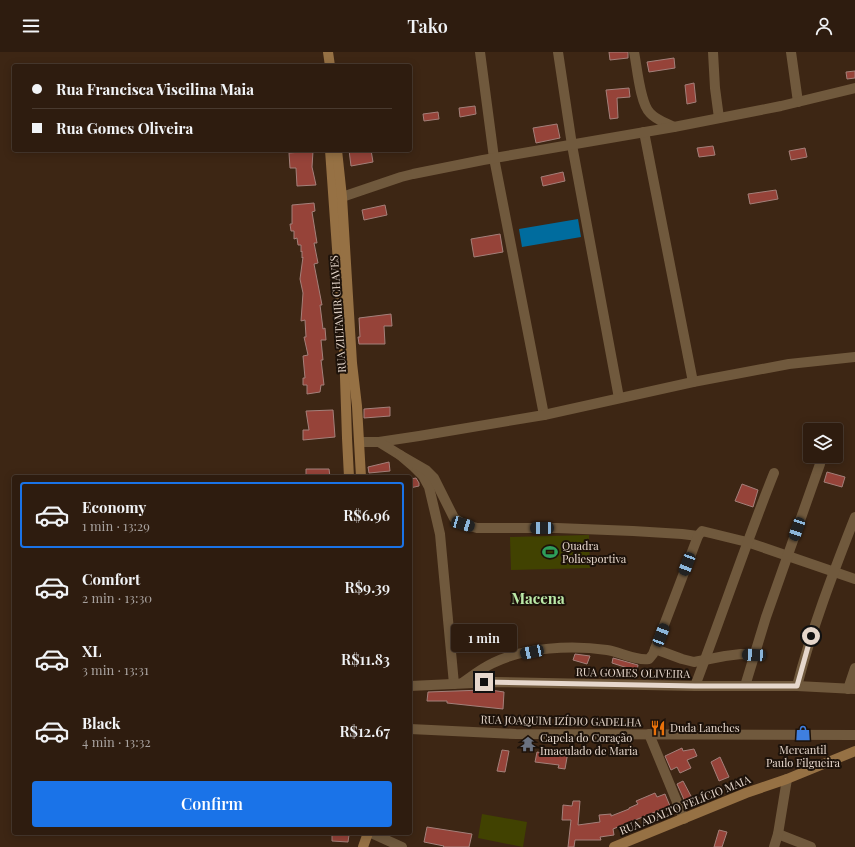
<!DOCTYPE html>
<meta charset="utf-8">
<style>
body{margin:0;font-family:"Playfair Display",serif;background:#3a291d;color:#f1f3f6;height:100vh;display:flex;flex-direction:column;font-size:15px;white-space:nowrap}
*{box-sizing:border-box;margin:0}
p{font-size:13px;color:#a7a19e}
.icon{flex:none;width:22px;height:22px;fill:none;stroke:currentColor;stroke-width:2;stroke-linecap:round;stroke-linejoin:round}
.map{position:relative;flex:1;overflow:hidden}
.side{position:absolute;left:12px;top:423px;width:400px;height:360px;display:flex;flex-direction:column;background:#2e1c0f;border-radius:4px;box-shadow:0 2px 10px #0003,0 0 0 1px #493a2f}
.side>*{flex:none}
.top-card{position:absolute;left:12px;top:12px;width:400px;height:88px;border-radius:4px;box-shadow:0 2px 10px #0003,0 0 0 1px #493a2f;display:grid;align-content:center;height:88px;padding:0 20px;background:#2e1c0f}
.buttons{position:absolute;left:803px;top:371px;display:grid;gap:8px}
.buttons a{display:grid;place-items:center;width:40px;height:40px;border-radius:4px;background:#2e1c0f;box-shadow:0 2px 10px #0003,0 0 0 1px #493a2f;font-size:20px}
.end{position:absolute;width:18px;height:18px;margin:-9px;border:5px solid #e6d7cc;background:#111;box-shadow:0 0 0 2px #111}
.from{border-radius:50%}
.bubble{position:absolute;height:28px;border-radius:4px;background:#2e1c0f;box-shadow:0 2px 10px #0003,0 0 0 1px #493a2f;font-size:13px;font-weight:600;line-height:28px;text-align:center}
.car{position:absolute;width:12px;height:24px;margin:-12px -6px;border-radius:5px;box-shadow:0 0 3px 1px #0007;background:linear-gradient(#222 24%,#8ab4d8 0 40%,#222 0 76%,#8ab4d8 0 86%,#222 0)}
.top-card b{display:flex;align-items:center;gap:14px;height:38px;font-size:15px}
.top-card b+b{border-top:1px solid #493a2f}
.top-card i{width:10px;height:10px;background:#f1f3f6}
ul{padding:7px 0 0;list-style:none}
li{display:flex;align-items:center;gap:12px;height:66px;margin:0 8px 6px;padding:0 12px;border:2px solid transparent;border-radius:4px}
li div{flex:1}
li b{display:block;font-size:15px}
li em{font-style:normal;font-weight:600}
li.active{border-color:#1a73e8}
li>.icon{width:36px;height:36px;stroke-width:1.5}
.action{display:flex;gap:8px;margin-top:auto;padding:8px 20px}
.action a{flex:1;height:46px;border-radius:4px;background:#1a73e8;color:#fff;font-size:16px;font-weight:600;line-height:46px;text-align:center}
header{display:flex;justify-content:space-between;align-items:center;height:52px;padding:0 20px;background:#2e1c0f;font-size:18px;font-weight:600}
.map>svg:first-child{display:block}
</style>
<header><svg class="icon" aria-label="menu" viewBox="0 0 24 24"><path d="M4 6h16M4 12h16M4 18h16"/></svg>Tako<svg class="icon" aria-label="person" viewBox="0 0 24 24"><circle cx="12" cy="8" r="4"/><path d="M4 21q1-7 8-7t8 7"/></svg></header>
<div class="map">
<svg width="855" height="795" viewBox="0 0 855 795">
<rect width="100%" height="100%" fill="#3d2614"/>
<g fill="#414201">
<polygon points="589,483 590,516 511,518 510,485"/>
<polygon points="482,762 527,770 523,795 478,786"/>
</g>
<polygon fill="#006c9e" points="578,167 581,185 522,195 519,177"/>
<g fill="#964339" stroke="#a4807a">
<polygon points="609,0 628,0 628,6 610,8"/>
<polygon points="674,6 675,16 649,20 647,10"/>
<polygon points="855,19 855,26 847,27 846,20"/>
<polygon points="694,31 696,50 687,52 685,33"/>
<polygon points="629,36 630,45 617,46 618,66 610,67 606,38"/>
<polygon points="475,54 476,62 460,65 459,56"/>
<polygon points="438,60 439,67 424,69 423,62"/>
<polygon points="557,72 560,86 536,91 533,76"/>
<polygon points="713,94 715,103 699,105 697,96"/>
<polygon points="805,96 807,105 791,108 789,99"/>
<polygon points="349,98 371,98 373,110 351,114"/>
<polygon points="313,99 312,115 316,133 297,134 296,116 290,116 289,101"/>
<polygon points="563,120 565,129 543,134 541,125"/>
<polygon points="776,138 778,147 750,152 748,142"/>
<polygon points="314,151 315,159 312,160 317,191 314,191 318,211 314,212 322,253 320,253 323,277 325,276 326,288 321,288 323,308 321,308 324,333 321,333 320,340 307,342 307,333 303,333 303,326 305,326 303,304 308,303 304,285 306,285 305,268 301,269 303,241 300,227 303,205 302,206 302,199 301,200 301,193 298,193 297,186 294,187 294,179 291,179 290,172 292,172 292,153"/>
<polygon points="385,153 387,163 364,168 362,158"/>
<polygon points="500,182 503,200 474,205 471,187"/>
<polygon points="391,262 392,274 384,274 385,292 359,292 358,285 360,285 359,266"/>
<polygon points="390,355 390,364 364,366 364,357"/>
<polygon points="333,358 335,385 303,388 303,378 309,378 306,359"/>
<polygon points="389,410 390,419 369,421 368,415"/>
<polygon points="306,417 329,417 330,425 306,425"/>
<polygon points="827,420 845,425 842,435 824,430"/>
<polygon points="416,426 419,431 419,434 410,436 410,427"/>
<polygon points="742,432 758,438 753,455 735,449"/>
<polygon points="575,602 590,604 587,612 573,608"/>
<polygon points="613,606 638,613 637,619 612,611"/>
<polygon points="484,637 504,640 503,657 447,651 447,649 427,649 428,640 483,638"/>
<polygon points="682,696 683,699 694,697 697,704 687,708 691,716 680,721 677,715 671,718 665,704"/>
<polygon points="502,698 509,699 505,720 497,719"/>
<polygon points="561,699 568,700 565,717 558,716 559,713 535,710 537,700 560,704"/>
<polygon points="720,705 729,725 719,729 711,710"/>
<polygon points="683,729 692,746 685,750 677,732"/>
<polygon points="655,741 657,745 665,742 670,754 613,777 614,783 600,785 601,788 575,788 574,795 568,795 571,768 562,768 563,753 572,754 573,749 580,749 578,773 600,770 599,763 611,762 611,764 629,757 629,756 638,752 636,749"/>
<polygon points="427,775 472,782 469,795 443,795 444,794 424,790"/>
<polygon points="719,778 727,780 722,795 714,795"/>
<polygon points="332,782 349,783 348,790 332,789"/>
</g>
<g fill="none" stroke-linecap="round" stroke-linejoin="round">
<g stroke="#70593d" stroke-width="10">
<polyline points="480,0 494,106 544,363"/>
<polyline points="558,0 572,93 619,346"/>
<path d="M634 0C637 14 640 52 650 61 656 68 666 71 674 75"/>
<polyline points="713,0 715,36 719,66"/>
<polyline points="791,0 798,50"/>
<polyline points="644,80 693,330"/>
<polyline points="342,145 401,125 413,122 483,108 674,75 781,54 855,36"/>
<polyline points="360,390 379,390 419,384 544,363 693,330 789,312 855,305"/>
<polyline points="379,390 400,403 414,415 423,424 429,435 440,482 454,632"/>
<polyline points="400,403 426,418 434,426 454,466 463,472 477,476 557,476 633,479 682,482 698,484"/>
<polyline points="655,597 682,607 694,610 725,604 741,602 754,603"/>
<path d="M462 631C472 624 482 616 493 611 525 595 572 593 607 598 620 600 636 609 649 607L653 602 698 484 702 479 747 490 855 527"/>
<polyline points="410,634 495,630 695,634 797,634 855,637"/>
<path d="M695 634C722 563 746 491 774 421"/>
<polyline points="745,634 766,565 820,412"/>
<path d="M797 634C812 576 833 521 855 465"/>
<polyline points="848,637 855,616"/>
<polyline points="410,677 516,682 855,683"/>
<polyline points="649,682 684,767"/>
<polyline points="371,781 402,795"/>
<polyline points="778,782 811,795"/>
<polyline points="774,795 778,782 787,727"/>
</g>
<g stroke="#967144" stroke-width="10">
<polyline points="328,0 330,14"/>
<polyline points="330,98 344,295 347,386 349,425"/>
<polyline points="337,98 342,145 352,311 357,354 361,425"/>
<polyline points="363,795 368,781"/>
<polyline points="614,795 746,741 787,727 855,699"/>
</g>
</g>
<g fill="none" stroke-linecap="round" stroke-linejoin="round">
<polyline stroke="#e6d7cc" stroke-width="5" points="484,630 695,634 797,634 811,584"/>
</g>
<defs>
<symbol id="stadium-bare" viewBox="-9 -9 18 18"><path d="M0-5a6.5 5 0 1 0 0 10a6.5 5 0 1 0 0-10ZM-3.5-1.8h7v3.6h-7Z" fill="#2e9e5b" stroke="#1d120a" stroke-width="2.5" paint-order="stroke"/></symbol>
<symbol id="restaurant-bare" viewBox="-9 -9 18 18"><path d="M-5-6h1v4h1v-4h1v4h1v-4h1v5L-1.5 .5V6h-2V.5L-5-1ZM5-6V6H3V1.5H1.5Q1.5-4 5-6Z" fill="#e8710a" stroke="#1d120a" stroke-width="2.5" paint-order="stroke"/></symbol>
<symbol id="shop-bare" viewBox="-9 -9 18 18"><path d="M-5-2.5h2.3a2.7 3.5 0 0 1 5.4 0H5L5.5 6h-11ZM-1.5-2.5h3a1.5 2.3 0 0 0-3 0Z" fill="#3f7fe0" stroke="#1d120a" stroke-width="2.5" paint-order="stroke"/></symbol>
<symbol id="temple-bare" viewBox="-9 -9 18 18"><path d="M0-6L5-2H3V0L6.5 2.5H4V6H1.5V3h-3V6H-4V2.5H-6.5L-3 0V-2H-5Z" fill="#6b7280" stroke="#1d120a" stroke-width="2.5" paint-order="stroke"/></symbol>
</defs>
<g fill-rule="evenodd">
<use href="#stadium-bare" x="539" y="489" width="22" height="22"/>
<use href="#restaurant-bare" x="647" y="665" width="22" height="22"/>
<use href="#shop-bare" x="792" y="670" width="22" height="22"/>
<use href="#temple-bare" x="517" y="681" width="22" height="22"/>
</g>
<g text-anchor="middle" stroke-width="4" stroke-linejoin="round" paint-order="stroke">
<g font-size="11" fill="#e6d7cc" stroke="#1d120a">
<text transform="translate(338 262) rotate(-94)" y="4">RUA ZILTAMIR CHAVES</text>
<text transform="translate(633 621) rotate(1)" y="4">RUA GOMES OLIVEIRA</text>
<text transform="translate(561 669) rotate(1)" y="4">RUA JOAQUIM IZÍDIO GADELHA</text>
<text transform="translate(685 753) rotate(-22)" y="4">RUA ADALTO FELÍCIO MAIA</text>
</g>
<g font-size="11" fill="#e6d7cc" stroke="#1d120a" text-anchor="start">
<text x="562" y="498">Quadra<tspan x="562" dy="13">Poliesportiva</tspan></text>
<text x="670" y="680">Duda Lanches</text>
<text x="540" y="690">Capela do Coração<tspan x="540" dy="13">Imaculado de Maria</tspan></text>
<text x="803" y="702" text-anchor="middle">Mercantil<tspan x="803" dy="13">Paulo Filgueira</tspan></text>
</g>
<g font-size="15" font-weight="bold" fill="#bbeaa8" stroke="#1d120a">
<text x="538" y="552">Macena</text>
</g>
</g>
</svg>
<div class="buttons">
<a><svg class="icon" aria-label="layers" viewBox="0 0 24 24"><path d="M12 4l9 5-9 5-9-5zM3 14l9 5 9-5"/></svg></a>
</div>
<i class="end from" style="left:811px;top:584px"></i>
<i class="end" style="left:484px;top:630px"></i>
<div class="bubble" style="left:451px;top:572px;width:66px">1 min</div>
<i class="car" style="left:463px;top:472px;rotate:106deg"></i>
<i class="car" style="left:542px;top:476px;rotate:270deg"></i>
<i class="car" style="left:797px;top:477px;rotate:199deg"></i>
<i class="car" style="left:687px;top:512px;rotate:201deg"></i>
<i class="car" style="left:661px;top:583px;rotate:21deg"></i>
<i class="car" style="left:532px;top:600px;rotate:258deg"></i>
<i class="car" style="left:754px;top:603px;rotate:273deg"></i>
<div class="top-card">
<b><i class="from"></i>Rua Francisca Viscilina Maia</b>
<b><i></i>Rua Gomes Oliveira</b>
</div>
<section class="side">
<ul>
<li class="active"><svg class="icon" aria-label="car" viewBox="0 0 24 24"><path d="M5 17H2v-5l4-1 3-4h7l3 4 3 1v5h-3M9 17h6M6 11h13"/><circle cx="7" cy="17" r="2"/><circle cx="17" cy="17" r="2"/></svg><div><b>Economy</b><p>1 min · 13:29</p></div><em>R$6.96</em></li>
<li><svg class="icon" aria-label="car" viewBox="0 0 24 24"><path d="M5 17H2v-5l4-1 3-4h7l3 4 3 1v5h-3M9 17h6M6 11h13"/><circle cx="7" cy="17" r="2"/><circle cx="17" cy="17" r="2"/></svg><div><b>Comfort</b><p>2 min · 13:30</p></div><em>R$9.39</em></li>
<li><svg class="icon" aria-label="car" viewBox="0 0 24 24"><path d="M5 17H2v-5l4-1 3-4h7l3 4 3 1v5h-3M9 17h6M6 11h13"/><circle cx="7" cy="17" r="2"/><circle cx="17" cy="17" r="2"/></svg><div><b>XL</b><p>3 min · 13:31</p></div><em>R$11.83</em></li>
<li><svg class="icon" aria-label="car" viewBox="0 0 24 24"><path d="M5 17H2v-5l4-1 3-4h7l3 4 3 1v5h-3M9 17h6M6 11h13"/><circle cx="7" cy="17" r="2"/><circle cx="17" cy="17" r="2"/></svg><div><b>Black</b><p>4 min · 13:32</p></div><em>R$12.67</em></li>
</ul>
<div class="action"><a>Confirm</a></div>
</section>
</div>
